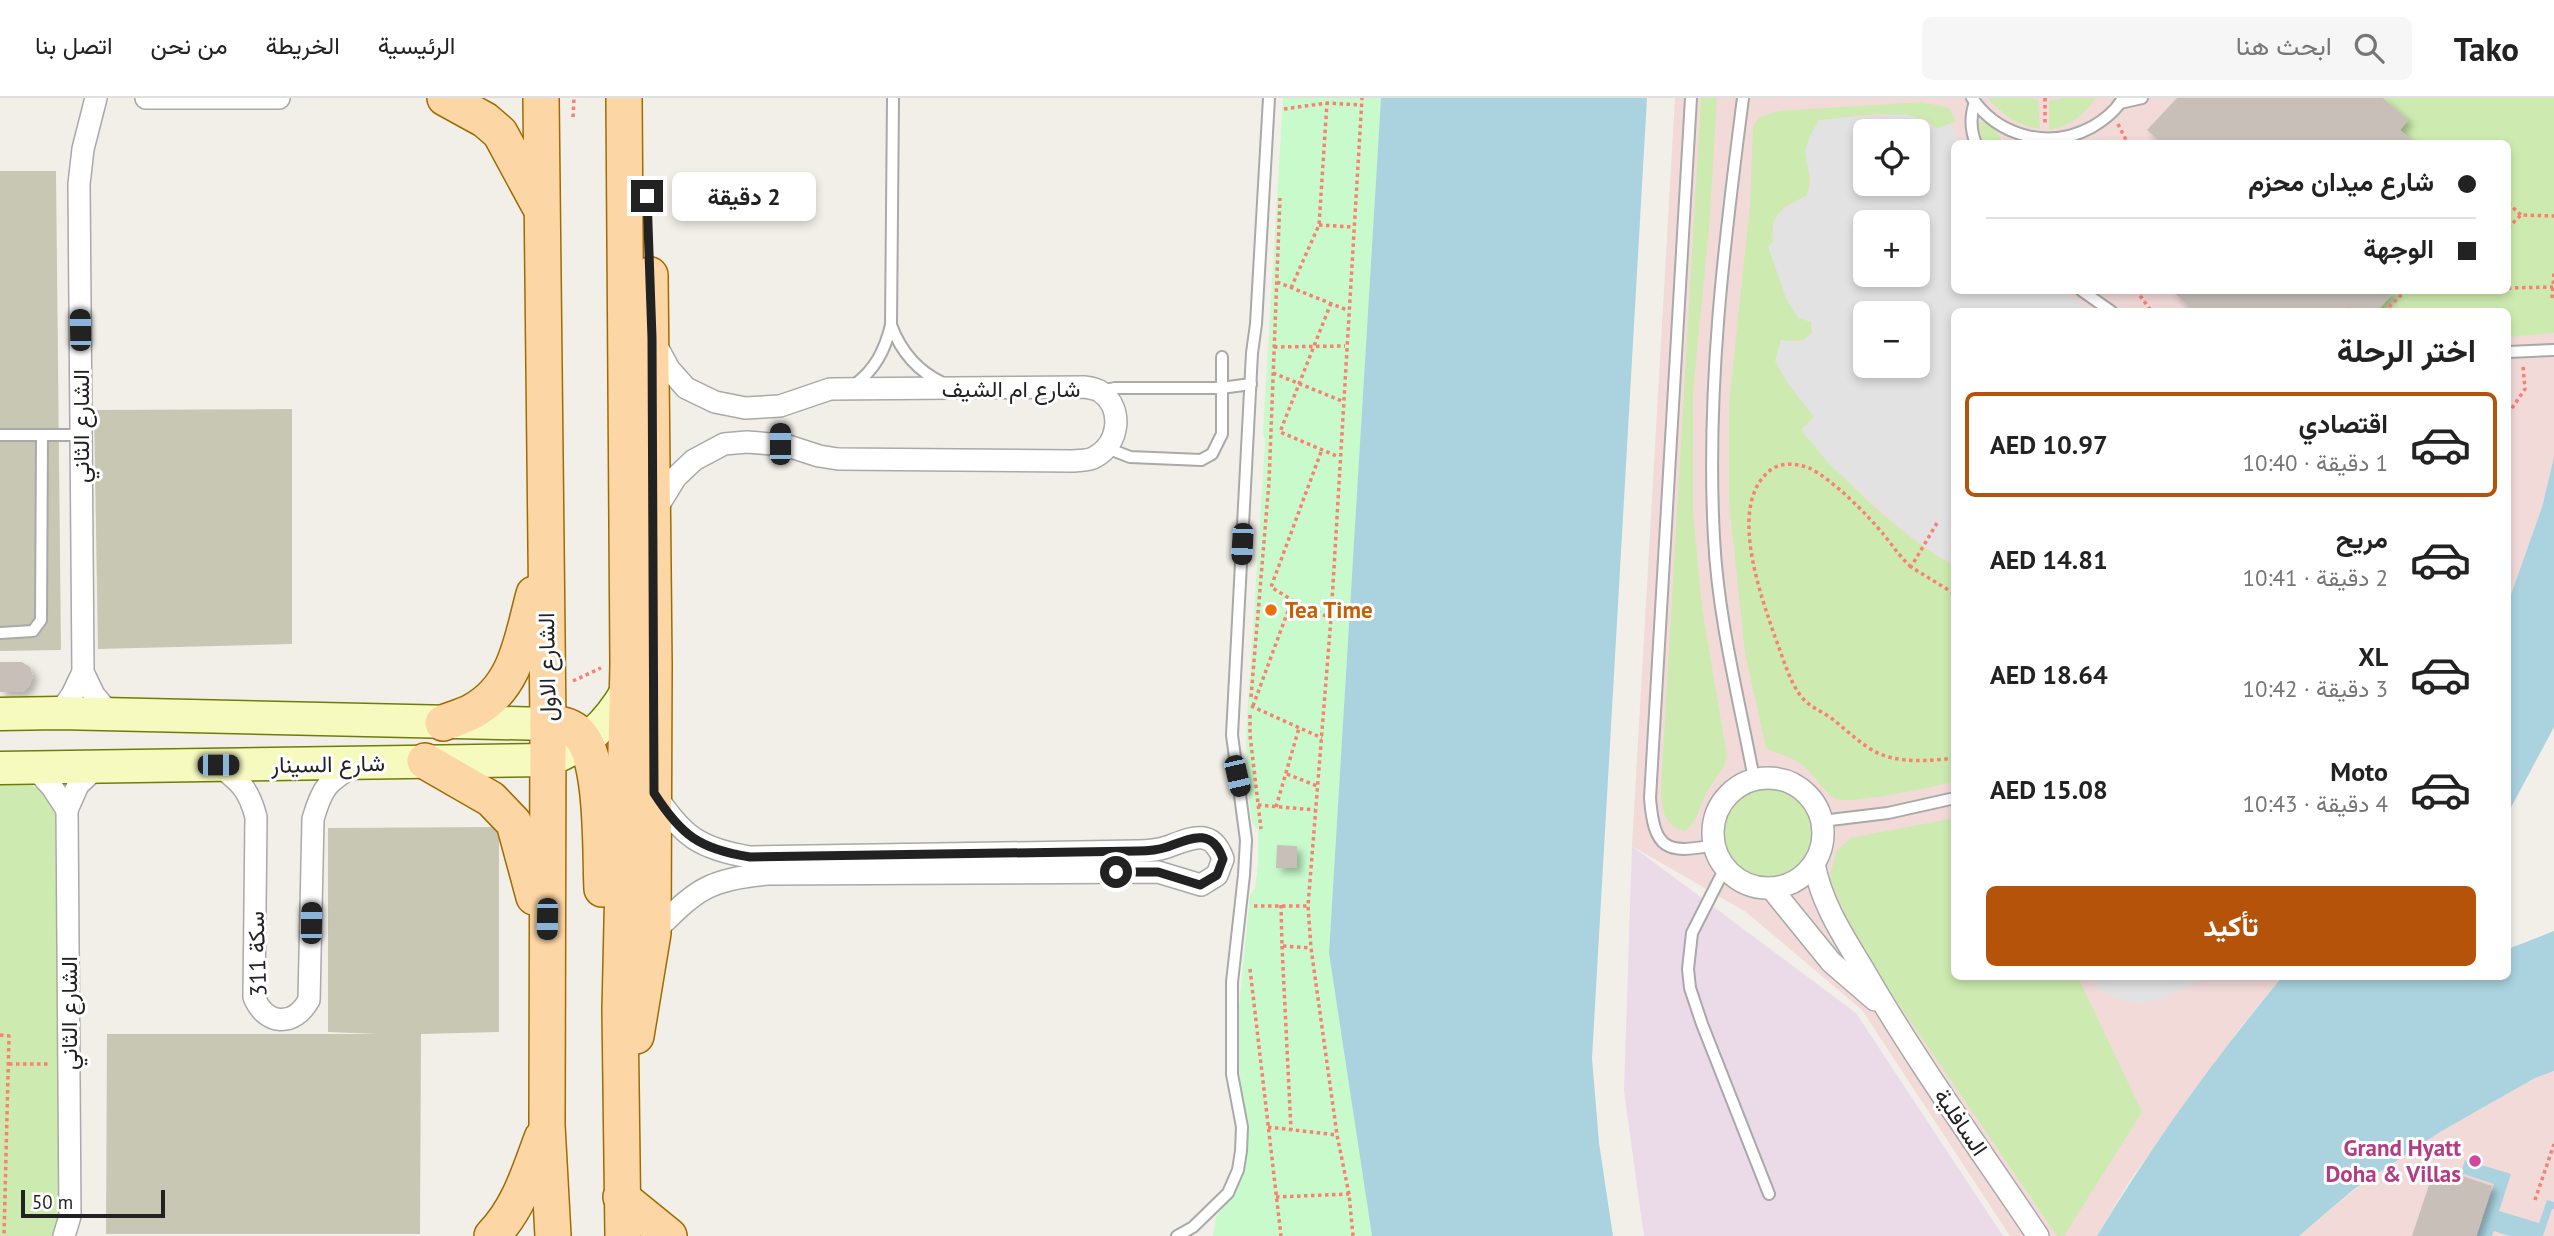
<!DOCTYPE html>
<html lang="ar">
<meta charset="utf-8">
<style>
body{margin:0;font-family:"PT Sans",Vazirmatn,sans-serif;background:#f6f6f6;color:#222;direction:rtl;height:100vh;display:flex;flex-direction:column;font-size:26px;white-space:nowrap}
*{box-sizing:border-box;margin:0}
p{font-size:23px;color:#767676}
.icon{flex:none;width:38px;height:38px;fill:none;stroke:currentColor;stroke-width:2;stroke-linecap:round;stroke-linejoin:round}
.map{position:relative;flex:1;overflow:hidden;direction:ltr}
.side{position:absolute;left:1951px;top:210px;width:560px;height:672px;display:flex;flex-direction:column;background:#fff;border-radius:10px;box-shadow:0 4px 10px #0003;direction:rtl}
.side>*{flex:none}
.top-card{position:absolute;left:1951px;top:42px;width:560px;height:154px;border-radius:10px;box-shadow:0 4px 10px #0003;direction:rtl;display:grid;align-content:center;height:154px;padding:0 35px;background:#fff}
.tools{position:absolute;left:1853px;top:21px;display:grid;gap:14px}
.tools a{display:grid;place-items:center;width:77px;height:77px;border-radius:10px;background:#fff;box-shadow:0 4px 10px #0003;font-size:35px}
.scale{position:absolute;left:21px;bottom:18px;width:144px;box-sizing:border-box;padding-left:7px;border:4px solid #222;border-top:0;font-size:19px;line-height:24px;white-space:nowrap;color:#222;-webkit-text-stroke:5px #fff;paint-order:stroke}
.end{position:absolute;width:32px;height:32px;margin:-16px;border:9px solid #222;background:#fff;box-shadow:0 0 0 4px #fff}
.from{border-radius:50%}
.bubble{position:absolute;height:49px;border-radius:10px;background:#fff;box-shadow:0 4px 10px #0003;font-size:23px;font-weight:700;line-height:49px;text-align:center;direction:rtl}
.car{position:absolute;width:21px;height:42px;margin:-21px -10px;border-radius:9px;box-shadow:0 0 5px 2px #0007;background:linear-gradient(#222 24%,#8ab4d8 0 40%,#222 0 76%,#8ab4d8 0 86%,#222 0)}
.top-card b{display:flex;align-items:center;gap:24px;height:66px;font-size:26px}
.top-card b+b{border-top:2px solid #e0e0e0}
.top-card i{width:18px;height:18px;background:#222}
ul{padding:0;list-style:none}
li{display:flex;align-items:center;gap:21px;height:105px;margin:0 14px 10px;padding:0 21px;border:4px solid transparent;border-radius:10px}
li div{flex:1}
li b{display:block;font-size:26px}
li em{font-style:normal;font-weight:700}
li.selected{border-color:#b45309}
li>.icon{width:63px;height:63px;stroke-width:1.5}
h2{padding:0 35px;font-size:32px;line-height:84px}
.action{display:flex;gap:14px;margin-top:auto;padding:14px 35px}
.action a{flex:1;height:80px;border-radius:10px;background:#b45309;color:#fff;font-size:28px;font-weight:700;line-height:80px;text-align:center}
header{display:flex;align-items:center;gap:42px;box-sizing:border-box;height:98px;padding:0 35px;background:#fff;border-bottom:2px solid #e0e0e0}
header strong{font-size:33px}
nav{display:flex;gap:38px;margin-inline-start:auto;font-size:24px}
.search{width:490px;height:63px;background:#f6f6f6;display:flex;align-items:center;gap:18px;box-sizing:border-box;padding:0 24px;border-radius:10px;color:#767676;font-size:26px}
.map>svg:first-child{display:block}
</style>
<header>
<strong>Tako</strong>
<div class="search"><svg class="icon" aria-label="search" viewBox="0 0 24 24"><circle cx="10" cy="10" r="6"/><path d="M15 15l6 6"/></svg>ابحث هنا</div>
<nav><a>الرئيسية</a><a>الخريطة</a><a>من نحن</a><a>اتصل بنا</a></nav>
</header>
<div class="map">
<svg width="2554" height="1138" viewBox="0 0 2554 1138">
<defs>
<filter id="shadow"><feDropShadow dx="5" dy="5" stdDeviation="3.5" flood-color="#0004"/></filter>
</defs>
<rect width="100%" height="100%" fill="#f2efe9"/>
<g fill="#f2dad9" fill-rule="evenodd">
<path d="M1675 0H2554V359L2542 409 2508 505V214H1955V878L2282 879 2243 926 2129 1084 2097 1138H2010L1862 912 1746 814 1632 748ZM1866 33H1918V86H1866ZM1955 46H2508V192H1955ZM1866 124H1918V177H1866ZM1866 215H1918V268H1866Z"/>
<polygon points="2554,973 2554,1138 2299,1138 2353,1093 2440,1034 2535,980"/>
</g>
<polygon fill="#ebdbe8" points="1632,748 1856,915 2003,1138 1644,1138 1624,993"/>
<g fill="#c7c7b4">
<polygon points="0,73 56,73 61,552 0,553"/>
<polygon points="292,311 292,546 98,551 94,312"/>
<polygon points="499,729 499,934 421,936 420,1136 106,1136 107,936 378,936 328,934 328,730"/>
</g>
<g fill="#cdebb0">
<path d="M1701 0H1717L1709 131 1693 294V414L1702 510 1727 658C1723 675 1712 683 1705 698 1698 712 1697 724 1685 733 1663 728 1662 711 1661 691Z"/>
<path d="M1988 0H2030L2038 2 2040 31C2018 28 2003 17 1988 0Z"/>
<path d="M2064 0H2096C2082 18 2072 27 2049 32V3Z"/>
<polygon points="2383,0 2554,0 2554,235 2508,239 2508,214 2381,214 2379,211 2395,193 2508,192 2508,46 2414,45 2400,32"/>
<path d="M1923 4 1949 10 1956 23 1938 31C1904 6 1859 19 1819 22L1806 61 1810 73 1809 91 1807 97 1783 110 1772 134 1773 144 1806 221 1811 224 1812 235C1805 242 1800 245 1790 242L1787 284 1814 319 1802 332C1844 383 1896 435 1955 468V684C1935 688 1850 707 1836 701 1824 696 1814 674 1801 666 1791 659 1777 656 1766 650L1745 555 1729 405V306L1750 107 1753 28 1760 19 1778 13Z"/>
<path d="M1978 23C1989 25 2001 34 2001 45H1983Z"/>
<path d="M20 682C39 688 46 698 55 715L60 1121 52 1138H0V684Z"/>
<circle cx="1767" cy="734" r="45"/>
<polygon points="1955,720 1955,878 2078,879 2142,1014 2064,1138 2057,1138 1862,852 1829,781 1836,754 1850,740"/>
</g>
<polygon fill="#c8facc" points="1283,0 1381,0 1329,855 1372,1138 1213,1138 1216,1119 1242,1082 1247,1059 1238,957 1239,909 1250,797 1255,790 1258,766 1258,732 1252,724 1247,675 1246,637 1265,345 1263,333"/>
<g fill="#e2e2e2" fill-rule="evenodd">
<path d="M1906 16 1926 22 1938 31 1951 25 1959 45 1955 46V192L2063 193 2090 213 1955 214V468L1936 457 1893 423 1830 367 1801 332 1814 319 1787 284 1775 263 1781 242 1798 244 1805 242 1812 235 1811 224 1798 220 1786 200 1768 148 1773 144V124L1778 116 1807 97 1811 85 1805 53 1809 40 1819 22ZM1866 33H1918V86H1866ZM1866 124H1918V177H1866ZM1866 215H1918V268H1866Z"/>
<polygon points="2088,879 2203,879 2196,885 2161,901 2140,905 2118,901 2098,891"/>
</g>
<g fill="#aad3df">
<polygon points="1381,0 1647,0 1592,960 1599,1045 1613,1138 1372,1138 1329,855"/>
<polygon points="2554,359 2554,629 2508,715 2508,505 2542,409"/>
<path d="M2554 833V973L2535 980 2440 1034 2353 1092 2299 1138H2097C2152 1047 2214 961 2282 879L2508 878V851Z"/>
<polygon points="2465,1062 2511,1076 2499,1113 2539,1125 2547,1102 2554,1104 2554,1111 2552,1111 2543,1138 2509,1138 2494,1133 2492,1138 2477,1138 2494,1086 2461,1075"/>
</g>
<g fill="#c7bfb8" filter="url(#shadow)">
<polygon points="2177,0 2383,0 2408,22 2400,32 2415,46 2162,46 2147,32"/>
<polygon points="2171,192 2396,192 2376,214 2354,214 2350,208 2341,214 2195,214"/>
<polygon points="0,564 22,564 30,569 33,578 29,588 23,594 0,594"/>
<polygon points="1277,747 1297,748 1297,770 1276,770"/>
<polygon points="2435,1069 2492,1088 2476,1138 2412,1138"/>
</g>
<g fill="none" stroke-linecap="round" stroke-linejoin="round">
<defs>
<g id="lane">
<path d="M1691 0 1650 700C1654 750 1665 757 1714 747"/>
<path d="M1743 0C1724 146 1706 292 1714 440 1718 521 1739 601 1754 681"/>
<path d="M1972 0C1999 39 2050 52 2092 29 2104 22 2116 13 2123 0"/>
<path d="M1975 4C1970 18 1970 31 1976 46"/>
<polyline points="2120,5 2142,0"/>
<polyline points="2081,192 2112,214"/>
<path d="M891 227C901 254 917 273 943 285"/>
<polyline points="2508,254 2554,252"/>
<path d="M854 287C875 272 885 252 891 227L893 0"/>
<polyline points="1100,293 1115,290 1221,290 1251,286"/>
<polyline points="0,337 81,337"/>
<polyline points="1107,350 1130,359 1201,362 1212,356 1222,336 1222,259"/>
<polyline points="0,535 33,533 41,522 42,337"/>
<polyline points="1822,723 1888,715 1955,700"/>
<polyline points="1725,770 1692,835 1688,871 1690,890 1702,926 1769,1096"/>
<polyline points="1177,1138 1193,1129 1228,1095 1238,1072 1241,1053 1242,1029 1232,976 1232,884 1244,777 1246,742 1232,637 1252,255 1256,226 1269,0"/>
</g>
<g id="street">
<polyline points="96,0 83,51 79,86 83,574 94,597 110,616"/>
<polyline points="146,0 279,0"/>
<path d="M655 245 669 271 686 290 715 304 745 310 780 308 830 291 1085 289C1090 290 1097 291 1101 294 1124 311 1119 346 1095 359 1089 363 1080 362 1073 363L838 361 819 358 785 347 747 344 724 346 694 362 676 379 655 413"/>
<polyline points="59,615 72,597 83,574"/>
<path d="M218 667C241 684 249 692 256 719L254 899C266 928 294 929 309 902L313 721C322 690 327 683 356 667"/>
<polyline points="34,669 52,689 67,712"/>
<circle cx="1768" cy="735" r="55"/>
<path d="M1814 766C1822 806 1842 836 1863 871 1916 963 1979 1050 2038 1138"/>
<polyline points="1771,790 1831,864 1875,902"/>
<path d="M653 835C697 792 705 782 768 776L1158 774 1201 787 1217 777 1223 761C1212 729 1191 740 1167 749 1158 752 1148 753 1138 753L750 759C700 751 682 738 655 696"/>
<polyline points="64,1138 70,1118 67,712 78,687 97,669"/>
</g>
<g id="secondary">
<polyline points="0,616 59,615 548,626"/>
<path d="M0 670 548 662C584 649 608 626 627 593"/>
</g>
<g id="primary">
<polyline points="445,0 485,22 500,35 539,107"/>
<polyline points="541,0 548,626 547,1027 553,1138"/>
<path d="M443 625C453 621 464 618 473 613 517 589 522 540 534 496"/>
<path d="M548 626C560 625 570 627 579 636 604 661 600 755 602 791"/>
<polyline points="425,663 491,701 514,725 534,799"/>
<polyline points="636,938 653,835 654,567 650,177"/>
<polyline points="621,1099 669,1138"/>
<path d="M492 1138C519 1110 529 1075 542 1040"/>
<polyline points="623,1138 620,912 628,566 624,0"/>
</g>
</defs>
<use href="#lane" stroke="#a9a9a9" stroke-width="14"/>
<use href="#street" stroke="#a9a9a9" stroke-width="24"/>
<use href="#secondary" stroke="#707d05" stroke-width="35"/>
<use href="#primary" stroke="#a06b00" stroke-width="38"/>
<g stroke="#fa8072" stroke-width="3.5" stroke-dasharray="3.5 3.5" stroke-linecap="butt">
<polyline points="2045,0 2045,26"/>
<polyline points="1284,11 1327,5 1361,7"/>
<polyline points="573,19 574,0"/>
<polyline points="2118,26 2128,46"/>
<polyline points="2508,105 2521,117"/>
<polyline points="1319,127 1353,129"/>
<polyline points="2508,130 2521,117 2554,118"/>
<polyline points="1277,184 1347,212"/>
<polyline points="1291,190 1319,127 1327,5"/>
<polyline points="2508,190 2553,189"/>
<polyline points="2136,192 2152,214"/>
<polyline points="2552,200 2554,175"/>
<polyline points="1331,205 1280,334 1339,359"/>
<polyline points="2384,214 2406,192"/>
<polyline points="1274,249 1345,248"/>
<polyline points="1273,275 1342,303"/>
<polyline points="2508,316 2525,291 2523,268"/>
<polyline points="1321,354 1271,489 1292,502 1330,520"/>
<polyline points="1937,425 1911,469 1955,496"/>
<path d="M1911 469C1900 459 1893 448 1884 437 1868 417 1831 380 1809 370 1793 364 1776 364 1765 377 1730 414 1761 498 1775 539 1783 559 1788 580 1800 597 1808 608 1819 612 1830 619 1844 630 1856 642 1872 652 1895 666 1929 663 1955 660"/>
<polyline points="573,583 601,570"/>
<polyline points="1251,599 1269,384 1280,100"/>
<polyline points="1251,608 1322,640"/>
<polyline points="1253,608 1292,502"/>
<polyline points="1250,617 1250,637 1261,731"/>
<polyline points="1287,676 1317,688"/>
<polyline points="1258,707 1315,712"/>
<polyline points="1276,709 1299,630"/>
<polyline points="1281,807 1282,848 1311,850"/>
<polyline points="1254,808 1308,808"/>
<polyline points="1282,848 1291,1032"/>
<polyline points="1250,871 1281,1138"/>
<polyline points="0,937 9,938 4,1138"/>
<polyline points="9,966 49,966"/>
<polyline points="1268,1029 1337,1037"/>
<polyline points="1276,1099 1349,1096"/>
<polyline points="2535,1102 2554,1046"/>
<polyline points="1353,1138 1349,1096 1337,1037 1311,850 1308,808 1331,520 1362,0"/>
</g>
<use href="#lane" stroke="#fff" stroke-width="10"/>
<use href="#street" stroke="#fff" stroke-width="21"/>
<use href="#secondary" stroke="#f7fabf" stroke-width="32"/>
<use href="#primary" stroke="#fcd6a4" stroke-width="35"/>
</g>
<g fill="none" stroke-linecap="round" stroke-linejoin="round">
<path stroke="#222" stroke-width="9" d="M647 98 652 240 654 695C681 737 699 751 750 759L1138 753C1148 753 1158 752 1167 749 1191 740 1212 729 1223 761L1217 777 1200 787 1158 774H1116"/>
</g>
<circle fill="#e8710a" stroke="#fff" stroke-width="2.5" cx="1271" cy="512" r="7"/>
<circle fill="#d1479c" stroke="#fff" stroke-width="2.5" cx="2475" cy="1063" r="7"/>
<g text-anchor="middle" stroke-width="6" stroke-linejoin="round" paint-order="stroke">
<g font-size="23" fill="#222" stroke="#fff">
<text x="1011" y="299">شارع ام الشيف</text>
<text transform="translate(81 328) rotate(-90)" y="8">الشارع الثاني</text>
<text transform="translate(547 569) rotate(-91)" y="8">الشارع الاول</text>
<text transform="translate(328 666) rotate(-1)" y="8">شارع السينار</text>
<text transform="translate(257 856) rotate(-92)" y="8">سكة 311</text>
<text transform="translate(69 915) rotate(-90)" y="8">الشارع الثاني</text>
<text transform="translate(1961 1024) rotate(56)" y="8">السافلية</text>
</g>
<g font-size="23" font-weight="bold" fill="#c56008" stroke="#fff" text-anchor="start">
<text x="1285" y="520">Tea Time</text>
</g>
<g font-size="23" font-weight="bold" fill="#b23c85" stroke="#fff" text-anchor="end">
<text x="2461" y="1058">Grand Hyatt<tspan x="2461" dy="26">Doha &amp; Villas</tspan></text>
</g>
</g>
</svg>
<div class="tools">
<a><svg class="icon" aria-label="locate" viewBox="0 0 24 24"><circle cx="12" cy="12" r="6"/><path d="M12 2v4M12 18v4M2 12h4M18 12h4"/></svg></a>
<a>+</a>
<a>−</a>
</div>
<div class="scale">50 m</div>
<i class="end from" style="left:1116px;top:774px"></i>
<i class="end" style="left:647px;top:98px"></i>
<div class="bubble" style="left:672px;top:74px;width:144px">2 دقيقة</div>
<i class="car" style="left:80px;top:232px;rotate:359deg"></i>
<i class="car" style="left:780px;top:346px;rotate:0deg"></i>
<i class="car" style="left:1242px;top:446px;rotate:183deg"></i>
<i class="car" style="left:218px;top:667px;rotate:90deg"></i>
<i class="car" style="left:1237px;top:678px;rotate:167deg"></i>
<i class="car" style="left:547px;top:821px;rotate:181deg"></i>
<i class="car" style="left:311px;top:825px;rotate:1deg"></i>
<div class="top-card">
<b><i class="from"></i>شارع ميدان محزم</b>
<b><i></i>الوجهة</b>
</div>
<section class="side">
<h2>اختر الرحلة</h2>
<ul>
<li class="selected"><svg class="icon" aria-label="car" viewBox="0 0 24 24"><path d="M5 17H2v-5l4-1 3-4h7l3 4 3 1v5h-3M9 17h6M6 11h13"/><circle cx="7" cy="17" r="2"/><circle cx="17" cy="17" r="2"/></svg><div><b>اقتصادي</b><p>1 دقيقة · 10:40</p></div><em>AED 10.97</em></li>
<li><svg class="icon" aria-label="car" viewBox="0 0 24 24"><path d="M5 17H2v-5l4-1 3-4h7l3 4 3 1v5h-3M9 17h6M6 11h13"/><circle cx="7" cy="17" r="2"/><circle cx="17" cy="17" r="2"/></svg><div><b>مريح</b><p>2 دقيقة · 10:41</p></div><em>AED 14.81</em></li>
<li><svg class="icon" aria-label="car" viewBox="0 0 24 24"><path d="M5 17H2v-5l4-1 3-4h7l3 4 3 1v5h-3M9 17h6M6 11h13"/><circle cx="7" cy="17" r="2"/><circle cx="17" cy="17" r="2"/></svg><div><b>XL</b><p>3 دقيقة · 10:42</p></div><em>AED 18.64</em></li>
<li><svg class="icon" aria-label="car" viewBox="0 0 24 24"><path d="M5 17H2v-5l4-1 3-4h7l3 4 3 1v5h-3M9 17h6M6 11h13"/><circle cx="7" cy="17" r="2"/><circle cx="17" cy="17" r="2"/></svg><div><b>Moto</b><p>4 دقيقة · 10:43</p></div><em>AED 15.08</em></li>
</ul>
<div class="action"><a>تأكيد</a></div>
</section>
</div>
